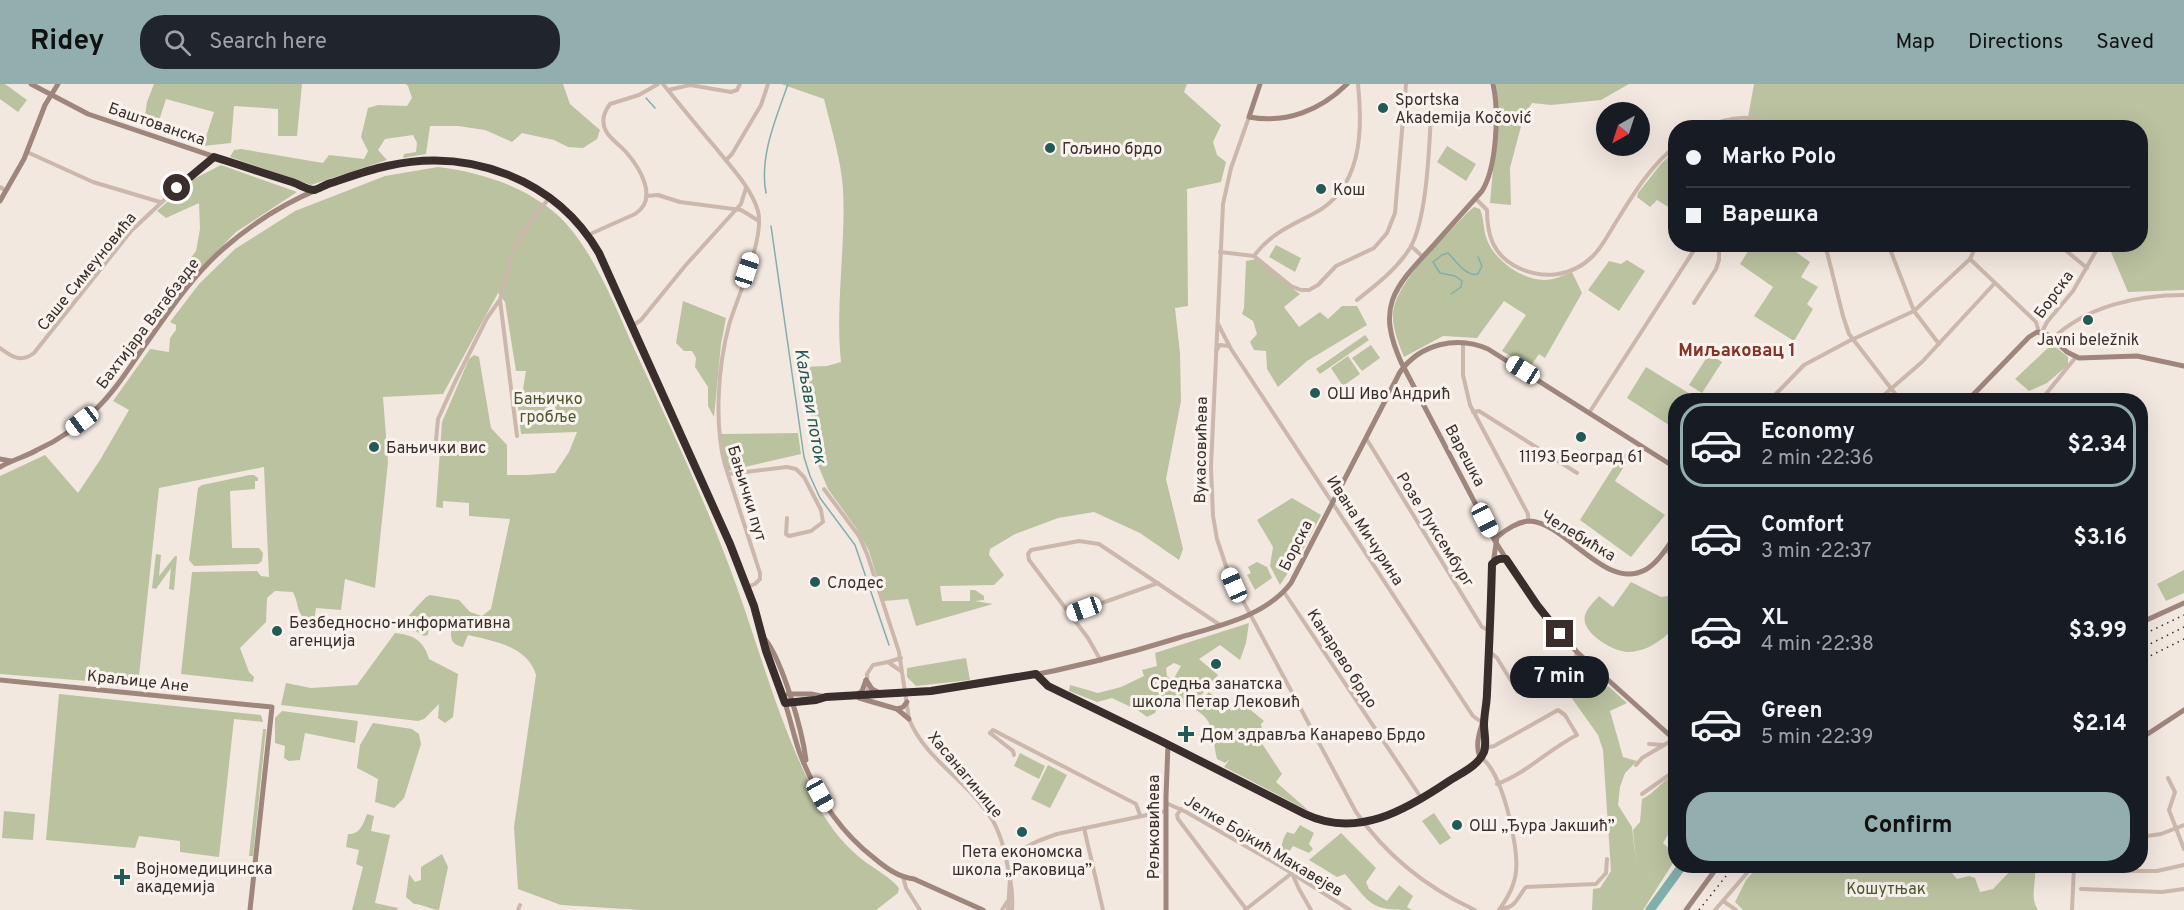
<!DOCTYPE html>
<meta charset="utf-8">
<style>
body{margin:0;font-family:Overpass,sans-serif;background:#20242c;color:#f1f3f6;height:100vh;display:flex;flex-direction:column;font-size:22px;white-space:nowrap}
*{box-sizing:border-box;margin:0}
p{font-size:20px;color:#9ea1a6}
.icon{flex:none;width:33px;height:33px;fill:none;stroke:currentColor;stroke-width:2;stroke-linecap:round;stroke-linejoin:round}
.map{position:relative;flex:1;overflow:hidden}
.side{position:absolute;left:1668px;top:309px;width:480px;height:480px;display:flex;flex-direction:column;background:#171b24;border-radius:24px;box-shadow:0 6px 24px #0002}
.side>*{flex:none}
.guide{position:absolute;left:1668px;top:36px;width:480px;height:132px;border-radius:24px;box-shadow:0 6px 24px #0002;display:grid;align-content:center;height:132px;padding:0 18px;background:#171b24}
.needle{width:39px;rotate:219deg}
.buttons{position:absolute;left:1596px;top:18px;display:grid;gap:12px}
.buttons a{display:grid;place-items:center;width:54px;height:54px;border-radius:50%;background:#171b24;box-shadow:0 6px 24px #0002;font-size:30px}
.end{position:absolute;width:27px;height:27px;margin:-14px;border:8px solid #392e2b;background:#fff;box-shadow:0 0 0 3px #fff}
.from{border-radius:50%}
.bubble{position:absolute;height:42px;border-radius:21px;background:#171b24;box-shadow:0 6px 24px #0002;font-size:20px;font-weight:700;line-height:42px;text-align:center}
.car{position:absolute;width:18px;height:36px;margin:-18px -9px;border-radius:8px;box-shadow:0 0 4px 2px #0007;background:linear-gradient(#fff 24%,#345 0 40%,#fff 0 76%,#345 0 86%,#fff 0)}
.guide b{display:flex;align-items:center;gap:21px;height:57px;font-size:22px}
.guide b+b{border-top:2px solid #363941}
.guide i{width:15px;height:15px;background:#f1f3f6}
ul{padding:10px 0 0;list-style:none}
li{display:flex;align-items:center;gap:18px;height:84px;margin:0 12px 9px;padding:0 6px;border:3px solid transparent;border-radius:24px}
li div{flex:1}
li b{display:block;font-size:22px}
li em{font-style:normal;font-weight:700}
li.on{border-color:#93aeae}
li>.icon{width:54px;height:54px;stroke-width:1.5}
.button{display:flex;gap:12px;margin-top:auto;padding:12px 18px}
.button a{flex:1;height:69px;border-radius:24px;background:#93aeae;color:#111;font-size:24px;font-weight:700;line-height:69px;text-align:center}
header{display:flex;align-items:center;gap:36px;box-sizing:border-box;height:84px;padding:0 30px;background:#93aeae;color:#111}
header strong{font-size:28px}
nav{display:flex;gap:33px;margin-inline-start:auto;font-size:21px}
.search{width:420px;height:54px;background:#20242c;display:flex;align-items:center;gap:15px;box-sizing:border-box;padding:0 21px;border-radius:24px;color:#9ea1a6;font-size:22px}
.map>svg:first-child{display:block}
</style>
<header>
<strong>Ridey</strong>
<div class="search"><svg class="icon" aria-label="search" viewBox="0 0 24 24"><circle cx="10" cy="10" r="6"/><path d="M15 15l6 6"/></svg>Search here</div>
<nav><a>Map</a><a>Directions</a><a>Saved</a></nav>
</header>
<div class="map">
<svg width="2184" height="826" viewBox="0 0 2184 826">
<rect width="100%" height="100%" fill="#f3e8e0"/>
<g fill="#bac2a0">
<polygon points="0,0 5,0 27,16 18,28 0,15"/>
<polygon points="154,0 302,0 297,52 278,52 278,25 234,22 231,59 203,62 214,28 166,15 159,37 145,32 147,18"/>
<polygon points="406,0 563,0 570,20 600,46 597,55 583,64 568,63 554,56 522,49 512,58 485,46 458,42 430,42 426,70 403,74 404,70 416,68 417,59 413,51 385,55 378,66 387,76 311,101 230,73 234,66 241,65 323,79 329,71 364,75 368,67 361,53 368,24 378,21 407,22 412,14 408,2"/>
<path d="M781 0H1187L1184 8 1221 41 1213 58 1217 71 1226 78 1221 98 1187 105 1188 222 1175 224 1180 269 1181 317 1166 395 1183 465 1179 476 1140 449 1094 428 1058 434 1015 450 990 465 989 471 1004 491 994 501 940 502 942 517H970V506H975L984 512V516L975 517 993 520 916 542 908 515 884 517 869 467 856 444 828 405 818 381 803 283 827 282 841 278C835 221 846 162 843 105 841 75 831 44 824 15Z"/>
<polygon points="1496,0 1629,0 1601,16 1551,21 1532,19 1524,31 1510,84 1511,121 1490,119 1498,28"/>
<polygon points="1754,0 2184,0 2184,206 2128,208 2111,168 2110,161 2140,160 2140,44 1782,44 1764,35 1748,33"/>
<polygon points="1447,62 1476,80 1466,97 1437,78"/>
<polygon points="1675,66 1675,127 1657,116 1650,123 1637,113 1638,109 1661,80"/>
<polygon points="221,81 297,108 236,148 183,202 175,195 196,167 200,145 199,119 166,134 157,127 192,96"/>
<path d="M438 83C479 88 521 101 554 128 589 157 614 219 632 260 670 342 709 424 739 509 761 572 779 636 808 696 812 705 815 716 820 725 831 745 846 763 864 777 875 785 890 793 899 804L898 809 876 826H642L561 821 518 805 514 743 536 591C528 562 493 557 468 551L463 563C451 560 451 556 451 545L429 542 428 551 424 552 414 546 403 543 401 540 426 513 430 511 459 516 470 528 482 532 491 525 510 435 469 432V419L443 417V424L436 423 442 338 469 275 474 271 479 273 491 344 507 361V391H527L555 389 569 368 577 348 521 350 516 306 523 305 526 287H516L505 218 498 209 443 310 383 313 388 378 375 504 345 495 341 526 316 524 314 537 305 536C296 526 299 520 293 508L275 507 267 514 266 538 240 564 249 588 254 593 253 598 181 590 192 488 257 487 261 492 269 493 264 383 159 404 138 601 0 590V392L45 371 78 409 100 376 129 326 113 317 150 265 169 268 170 254 176 246V241L170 238 199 200 235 165 295 127 385 92Z"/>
<path d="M1474 123 1480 125C1484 134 1483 143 1486 153 1492 174 1521 196 1544 196 1554 196 1562 192 1572 188L1582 209 1545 274 1539 270 1530 283 1502 267 1526 231 1504 217 1477 254 1443 252 1404 273C1398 258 1390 240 1394 223 1401 193 1445 153 1467 129Z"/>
<polygon points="1276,161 1301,174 1295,188 1269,173"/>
<polygon points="1752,161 1799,161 1796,168 1810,178 1801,193 1818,203 1807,220 1813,225 1794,257 1754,232 1773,203 1740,180"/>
<path d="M1256 175C1273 183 1284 199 1300 210L1284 223 1299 243 1320 228 1328 235 1342 222H1357L1367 241 1307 277 1278 303 1267 285 1266 267 1254 266 1250 258 1257 250 1253 237 1242 230 1244 224 1246 177Z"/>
<polygon points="1627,176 1645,187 1619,227 1588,206 1609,177 1621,180"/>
<polygon points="683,217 726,234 721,260 714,333 708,322 708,303 695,283 696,274 692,267 684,267 676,259"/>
<polygon points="1365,251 1369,256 1320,290 1316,285"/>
<polygon points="2052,260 2068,273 2068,281 2047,299 2029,307 2015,295"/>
<polygon points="1371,261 1380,274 1362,287 1352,274"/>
<polygon points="1709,270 1722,278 1702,309 1689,301"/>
<polygon points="1348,272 1360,290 1343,302 1331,284"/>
<polygon points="1646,283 1700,316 1676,316 1675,345 1627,314"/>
<polygon points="798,349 801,370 728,387 722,364 721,350"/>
<polygon points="1623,368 1630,373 1615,397 1665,431 1631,473 1580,436"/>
<polygon points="250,391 254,391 258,394 258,397 255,397 255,405 230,407 232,464 259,464 263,469 262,477 258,480 194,482 189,476 198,404 202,401"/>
<polygon points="1292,414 1321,431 1302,467 1280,501 1270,482 1273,463 1257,436"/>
<polygon points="156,470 161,471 159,492 175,472 177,472 174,506 169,505 171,484 156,505 152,504"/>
<polygon points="1257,478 1267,483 1272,494 1255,506 1247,491 1251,489 1248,483"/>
<polygon points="2184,486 2184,509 2166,517 2157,500"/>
<path d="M1631 498 1661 513 1675 511V555L1669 549C1657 560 1643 568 1627 568 1612 567 1580 548 1585 531 1587 524 1594 518 1599 512L1613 523Z"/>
<path d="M1249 539 1246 559 1240 576 1220 561 1199 575 1218 591 1199 614 1174 594 1181 582 1174 579 1166 584 1167 592 1200 617 1209 608 1232 627 1240 617 1264 637 1261 640 1262 645 1257 652 1282 690 1276 698 1309 727 1224 683 1230 675 1225 679 1217 675C1214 664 1214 651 1210 641 1202 622 1176 618 1159 617L1155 629 1147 633 1139 627 1112 614 1097 618 1069 607 1070 601 1098 609 1121 603 1144 592 1142 586 1157 582 1155 569Z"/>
<path d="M395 549C414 551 424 557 429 575L458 590 453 633 445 639 438 634 439 620 424 635 418 637 281 621 286 599 311 604 357 601Z"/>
<polygon points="966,574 970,596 916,602 907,593 907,584"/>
<path d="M1580 579 1584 581 1585 596 1600 610 1608 602 1627 619 1610 627 1623 673 1637 677 1625 689 1620 703 1618 721 1632 743 1636 778 1633 746 1640 738 1642 715C1655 709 1663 696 1675 690V739L1663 759 1675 770V776L1643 826H1592L1593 805 1600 804 1611 787 1603 666 1598 651 1566 606 1576 580Z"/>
<polygon points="59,610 261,631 263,638 234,635 219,773 180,768 180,757 139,752 135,764 46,756"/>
<polygon points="282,627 358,637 355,659 305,649 300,676 289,677 284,674 285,662 275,659 275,634"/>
<polygon points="373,639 412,645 419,650 421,660 404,714 394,724 375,718 378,695 357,684 360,661"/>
<polygon points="263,645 266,645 253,772 249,772"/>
<polygon points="1020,669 1045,682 1039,695 1014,682"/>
<polygon points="1048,681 1067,691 1050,724 1031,715"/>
<polygon points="4,727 35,730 33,756 2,754"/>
<polygon points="1434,729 1451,754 1440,761 1422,737"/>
<path d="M367 730 374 732 371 747 390 751 375 819 398 824 397 826H352L363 783 356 780 359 766 346 763 348 750C360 751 363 740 367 730Z"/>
<path d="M1300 741 1314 749 1309 760 1313 765 1309 769 1293 762 1286 772C1279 763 1282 757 1287 748L1294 750Z"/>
<path d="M1341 749 1376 784 1366 798 1369 805 1387 817 1399 801 1413 812 1407 823 1412 826C1369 826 1372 821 1345 790L1337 793 1309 776Z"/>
<path d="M442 770 448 783 439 826C431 826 423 820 414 820L406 813 409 790 415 798 421 796V783Z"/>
<path d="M1758 782H1946L1957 795 1969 792 1975 794 1980 808 1993 805 2015 782H2035C2037 796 2029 814 2038 826H1743L1735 818 1746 796Z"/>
</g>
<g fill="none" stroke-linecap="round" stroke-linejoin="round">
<g stroke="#80afac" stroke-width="1.5">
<polyline points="646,14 655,24"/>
<path d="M766 109C759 73 776 34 788 0"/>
<polyline points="771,142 804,373 810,392 820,414 855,461 889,561"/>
<path d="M1451 210 1461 203 1462 197 1455 192 1440 189 1433 178 1442 171 1448 169C1457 178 1466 193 1478 190L1482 182 1478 173"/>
</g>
<polyline stroke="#80afac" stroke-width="9" points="1650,826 1682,782"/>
<g stroke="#cbb7ac" stroke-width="4">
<path d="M663 0C680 21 697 42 715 63 730 82 751 103 758 127 765 155 737 213 729 241 718 282 714 340 725 381L760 489V495L755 500 747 503"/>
<polyline points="668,6 690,1 731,8 737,6 740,0"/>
<path d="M1249 33 1231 84 1223 120 1211 383 1213 432 1217 455 1227 485 1242 515 1356 728C1386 771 1427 804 1475 826"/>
<path d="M1706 44C1729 31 1756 30 1779 44"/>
<polyline points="27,68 93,98 160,118"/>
<polyline points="726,76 732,70 761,21 768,0"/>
<polyline points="0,103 6,107"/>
<polyline points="646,112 658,111 680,118 741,126 759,137"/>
<path d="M1475 114 1487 126C1487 151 1493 171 1517 183 1542 196 1572 193 1593 172 1602 163 1609 149 1616 138 1633 111 1650 82 1676 62"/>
<path d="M588 151 635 130C659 115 640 84 626 68 620 61 610 55 606 47 601 38 604 28 610 20L639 11 658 0"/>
<polyline points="1825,160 1843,232 1849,250 1900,316"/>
<polyline points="1888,160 1914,227 1939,260"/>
<polyline points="2058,160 2087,184"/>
<polyline points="1411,162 1423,173"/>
<polyline points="1220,168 1254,172 1291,202 1301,206 1309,206 1318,201 1336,182 1374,164 1387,149 1395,129 1406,0"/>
<path d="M1254 172C1270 150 1290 142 1313 130 1362 105 1363 47 1358 0"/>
<polyline points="1970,175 2036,238 2039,248"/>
<path d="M1357 216C1376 201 1397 185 1410 164 1427 135 1429 65 1431 31"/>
<polyline points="1694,219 1716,185 1719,176 1719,160"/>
<polyline points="1218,240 1231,265 1473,632 1484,640"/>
<polyline points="632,242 641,236 685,182 741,120 746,104"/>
<polyline points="2042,248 2047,238 2073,207 2100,160"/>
<path d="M2052 255C2087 222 2137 211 2184 211"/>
<polyline points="1463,258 1463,291 1470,321 1528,430 1528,437"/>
<path d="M0 264C12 273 21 279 34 269L131 147 193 89 214 73"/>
<polyline points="1216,267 1220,261 1229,262"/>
<polyline points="1770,316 1804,281 1849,257 1914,227 1970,175 1977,160"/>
<polyline points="1878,316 1922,278 1994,200"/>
<polyline points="2041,316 2076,273"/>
<polyline points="1473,328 1479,327 1487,332 1577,389"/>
<polyline points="1589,329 1698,160"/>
<polyline points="517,352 500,216 513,166 522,150 549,114"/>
<polyline points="1366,354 1482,543 1490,547"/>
<polyline points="436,356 438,335 455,298 487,234 499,217"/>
<polyline points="728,390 787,383 796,385 804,393 821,426 823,438 811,447 789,452 786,450 787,434"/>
<path d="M824 405 859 452 867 470 899 568 909 635C926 677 970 698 993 737 1003 755 1006 774 1010 794 1012 805 1013 815 1012 826"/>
<polyline points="1665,466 1676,474"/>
<polyline points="1284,508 1422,715"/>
<polyline points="1071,530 1158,499"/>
<polyline points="1489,567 1497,574 1518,608"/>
<polyline points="1101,577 1088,554 1029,476 1028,470 1031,466 1079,457 1099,460 1220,541"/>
<polyline points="888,578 901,574"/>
<polyline points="1567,603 1577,568"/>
<polyline points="868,612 867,590 873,581 888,578 901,587"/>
<polyline points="990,649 993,646 1136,720 1140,731"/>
<polyline points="990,649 1013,667 1014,671"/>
<polyline points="1649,660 1664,661 1674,655"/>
<path d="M1485 664 1494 662 1558 626 1565 631 1577 651C1549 665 1527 689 1497 700"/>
<path d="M1480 673C1502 685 1519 763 1516 787 1515 801 1507 815 1499 826"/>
<polyline points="1636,681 1642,674 1664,661"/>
<polyline points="2168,694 2175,708 2169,726 2184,765"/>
<polyline points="1642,710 1676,686"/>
<polyline points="1166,719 1186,728 1282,783 1350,826"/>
<polyline points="1181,725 1177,731 1178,735 1246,825"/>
<polyline points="1084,744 1103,826"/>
<polyline points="2140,753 2161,750 2184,741"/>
<polyline points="1007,773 1038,757 1057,750 1166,727"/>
<polyline points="2106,787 2157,787 2184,781"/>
<polyline points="903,793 906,804 920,826"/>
<polyline points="2081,805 2162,808 2184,805"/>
<polyline points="1723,817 1736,826"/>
<path d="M1501 824C1515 826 1518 812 1526 803L1596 800 1606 789 1607 775"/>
<polyline points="518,826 520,821"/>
<polyline points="1002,826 1007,818"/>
<polyline points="1008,826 1010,794"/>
<polyline points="1245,826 1292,789 1299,805 1311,826"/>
<polyline points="1715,826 1753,782"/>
<polyline points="2072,826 2074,782"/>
</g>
<g stroke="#9f867d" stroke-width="5">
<polyline points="31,0 88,30 313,106"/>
<path d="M1260 0 1249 33C1286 40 1321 26 1347 0"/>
<path d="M1493 0C1499 27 1497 83 1482 107 1465 126 1449 144 1432 163 1394 204 1376 222 1401 278L1495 457 1529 511 1552 540 1577 568 1676 657"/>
<polyline points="0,117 24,75 45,21 58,0"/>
<polyline points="1968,316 2029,253 2037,248 2048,251 2067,268 2079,274 2137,272 2184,282"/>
<polyline points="0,375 11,377"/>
<path d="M0 383C12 376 25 373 37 366 59 356 80 341 96 325 114 308 127 287 141 267 166 232 190 194 223 165 264 129 306 107 357 91 421 71 473 69 532 103 560 119 582 141 599 169L737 476C754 520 767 566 782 610 789 629 793 649 799 667 815 710 838 746 874 774 886 784 898 793 914 795L983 826"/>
<polyline points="2140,539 2184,519"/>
<path d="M765 555C783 578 802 646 806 676"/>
<path d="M1036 590 1048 602 1159 656 1304 731C1320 738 1337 742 1354 740 1365 739 1376 737 1386 733 1406 725 1474 687 1483 669 1487 662 1485 649 1483 642"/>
<polyline points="0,596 272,623 250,826"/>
<polyline points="866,596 872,605 882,610"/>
<path d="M910 609C1001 601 1091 581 1178 554 1217 542 1265 533 1291 499L1400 288C1420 260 1457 251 1488 265L1676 384"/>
<polyline points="788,610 811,610 826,613 897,610"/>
<polyline points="856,611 862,607 866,596"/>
<polyline points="859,614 897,625 909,635"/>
<polyline points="789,618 824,613"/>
<polyline points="897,625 903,623 907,618"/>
<polyline points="2140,655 2184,626"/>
<path d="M1480 673C1473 657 1484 640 1486 624L1493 480 1497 453C1505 446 1519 437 1530 437 1566 439 1605 507 1645 486 1658 479 1667 463 1676 451"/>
<polyline points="1166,826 1166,713 1168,660"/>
<polyline points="1686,826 1718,782"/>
</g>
<g stroke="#392e2b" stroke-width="1.5" stroke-dasharray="1.5 4.5" stroke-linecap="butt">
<polyline points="2140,552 2184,531"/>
<polyline points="2140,565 2184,543"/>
<polyline points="2140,577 2184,555"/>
<polyline points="1699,826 1734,782"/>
</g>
<polyline stroke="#9f867d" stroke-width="5" points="897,610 910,609"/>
</g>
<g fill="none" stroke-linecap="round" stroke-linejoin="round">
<path stroke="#392e2b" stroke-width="8" d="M177 104 214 73C240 81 266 90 292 98 298 100 308 106 314 106 319 105 326 100 331 99 349 93 368 86 387 82 469 63 556 95 599 169L730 460 754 522 766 567 785 619 816 616 826 613 931 607 1036 590 1048 602 1159 656 1305 730C1357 755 1406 726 1449 697 1461 689 1478 682 1484 668 1487 659 1484 649 1484 641 1484 630 1487 619 1487 609 1489 566 1491 523 1492 480 1497 475 1500 474 1506 475L1537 521 1560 550"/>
</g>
<g fill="#215a57" stroke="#faf3ed" stroke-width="2">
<circle cx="1383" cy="24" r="6"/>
<circle cx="1050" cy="64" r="6"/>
<circle cx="1321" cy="105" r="6"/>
<circle cx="2088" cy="236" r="6"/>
<circle cx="1315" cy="309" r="6"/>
<circle cx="1581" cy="353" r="6"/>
<circle cx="374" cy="363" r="6"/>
<circle cx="815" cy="498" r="6"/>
<circle cx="277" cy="547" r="6"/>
<circle cx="1216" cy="580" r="6"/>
<path d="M1183 641h6v6h6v6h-6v6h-6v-6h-6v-6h6z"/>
<circle cx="1457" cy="741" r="6"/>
<circle cx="1022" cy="748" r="6"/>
<path d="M119 784h6v6h6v6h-6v6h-6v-6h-6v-6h6z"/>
</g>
<g text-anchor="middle" stroke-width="6" stroke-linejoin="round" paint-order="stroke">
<g font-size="16" fill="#392e2b" stroke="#faf3ed" text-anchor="start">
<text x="1395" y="21">Sportska<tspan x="1395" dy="18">Akademija Kočović</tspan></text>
<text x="1062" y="70">Гољино брдо</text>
<text x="1333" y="111">Кош</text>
<text x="2088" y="261" text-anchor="middle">Javni beležnik</text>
<text x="1327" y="315">ОШ Иво Андрић</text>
<text x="386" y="369">Бањички вис</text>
<text x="1581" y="378" text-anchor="middle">11193 Београд 61</text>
<text x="827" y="504">Слодес</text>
<text x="289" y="544">Безбедносно-информативна<tspan x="289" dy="18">агенција</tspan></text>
<text x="1216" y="605" text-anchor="middle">Средња занатска<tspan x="1216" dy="18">школа Петар Лековић</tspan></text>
<text x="1200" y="656">Дом здравља Канарево Брдо</text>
<text x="1469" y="747">ОШ „Ђура Јакшић”</text>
<text x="1022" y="773" text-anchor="middle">Пета економска<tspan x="1022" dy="18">школа „Раковица”</tspan></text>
<text x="136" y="790">Војномедицинска<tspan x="136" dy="18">академија</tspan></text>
</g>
<g font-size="16" fill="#392e2b" stroke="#faf3ed">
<text transform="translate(157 39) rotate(19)" y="6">Баштованска</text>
<text transform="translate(86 187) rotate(-51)" y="6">Саше Симеуновића</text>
<text transform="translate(2053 210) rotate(-54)" y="6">Борска</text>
<text transform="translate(147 239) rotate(-53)" y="6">Бахтијара Вагабзаде</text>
<text transform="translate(1200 366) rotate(-89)" y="6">Вукасовићева</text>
<text transform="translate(1466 371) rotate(62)" y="6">Варешка</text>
<text transform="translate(748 409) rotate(73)" y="6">Бањички пут</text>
<text transform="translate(1436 445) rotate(58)" y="6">Розе Луксембург</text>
<text transform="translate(1366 446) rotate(57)" y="6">Ивана Мичурина</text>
<text transform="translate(1579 451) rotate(31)" y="6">Челебићка</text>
<text transform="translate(1295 461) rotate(-63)" y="6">Борска</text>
<text transform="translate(1343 574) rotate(57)" y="6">Канарево брдо</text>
<text transform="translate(138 596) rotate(6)" y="6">Краљице Ане</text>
<text transform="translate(966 690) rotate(50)" y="6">Хасанагинице</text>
<text transform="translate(1153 743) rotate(-90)" y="6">Рељковићева</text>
<text transform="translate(1264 761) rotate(31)" y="6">Јелке Бојкић Макавејев</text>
</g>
<g font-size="16" fill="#4d572f" stroke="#faf3ed">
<text x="548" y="320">Бањичко<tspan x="548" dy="18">гробље</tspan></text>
<text x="1886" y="810">Кошутњак</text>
</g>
<g font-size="18" font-weight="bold" fill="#863226" stroke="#faf3ed">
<text x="1737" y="272">Миљаковац 1</text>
</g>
<g font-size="18" font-style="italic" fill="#215a57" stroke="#faf3ed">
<text transform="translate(811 322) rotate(80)" y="6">Каљави поток</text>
</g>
</g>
</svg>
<div class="buttons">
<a><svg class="needle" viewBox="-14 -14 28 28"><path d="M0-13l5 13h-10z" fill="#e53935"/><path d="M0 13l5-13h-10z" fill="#9ea1a6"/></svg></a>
</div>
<i class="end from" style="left:177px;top:104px"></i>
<i class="end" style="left:1560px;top:550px"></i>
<div class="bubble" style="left:1510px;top:572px;width:99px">7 min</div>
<i class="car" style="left:747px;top:186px;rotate:18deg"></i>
<i class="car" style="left:1523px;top:286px;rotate:302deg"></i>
<i class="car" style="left:82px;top:337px;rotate:233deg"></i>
<i class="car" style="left:1485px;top:436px;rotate:153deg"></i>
<i class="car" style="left:1234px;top:501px;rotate:336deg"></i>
<i class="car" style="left:1084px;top:525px;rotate:250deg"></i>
<i class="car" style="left:820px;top:711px;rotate:151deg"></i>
<div class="guide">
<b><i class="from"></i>Marko Polo</b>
<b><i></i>Варешка</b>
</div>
<section class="side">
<ul>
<li class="on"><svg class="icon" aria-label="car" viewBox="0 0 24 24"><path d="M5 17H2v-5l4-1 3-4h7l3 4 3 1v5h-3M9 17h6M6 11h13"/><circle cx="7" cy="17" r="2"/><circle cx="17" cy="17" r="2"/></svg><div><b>Economy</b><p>2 min · 22:36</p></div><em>$2.34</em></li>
<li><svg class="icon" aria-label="car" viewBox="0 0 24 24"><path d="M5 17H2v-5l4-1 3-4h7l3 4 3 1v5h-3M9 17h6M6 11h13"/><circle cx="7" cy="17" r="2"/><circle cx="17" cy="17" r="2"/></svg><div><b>Comfort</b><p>3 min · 22:37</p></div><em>$3.16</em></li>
<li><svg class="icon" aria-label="car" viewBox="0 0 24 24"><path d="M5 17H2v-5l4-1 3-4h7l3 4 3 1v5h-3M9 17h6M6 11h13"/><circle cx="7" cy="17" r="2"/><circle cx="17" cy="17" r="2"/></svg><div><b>XL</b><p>4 min · 22:38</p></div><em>$3.99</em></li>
<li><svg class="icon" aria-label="car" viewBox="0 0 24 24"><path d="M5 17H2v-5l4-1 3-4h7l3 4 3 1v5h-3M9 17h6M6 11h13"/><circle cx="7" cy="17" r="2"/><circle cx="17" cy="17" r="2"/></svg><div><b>Green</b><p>5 min · 22:39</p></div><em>$2.14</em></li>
</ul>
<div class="button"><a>Confirm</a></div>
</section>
</div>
